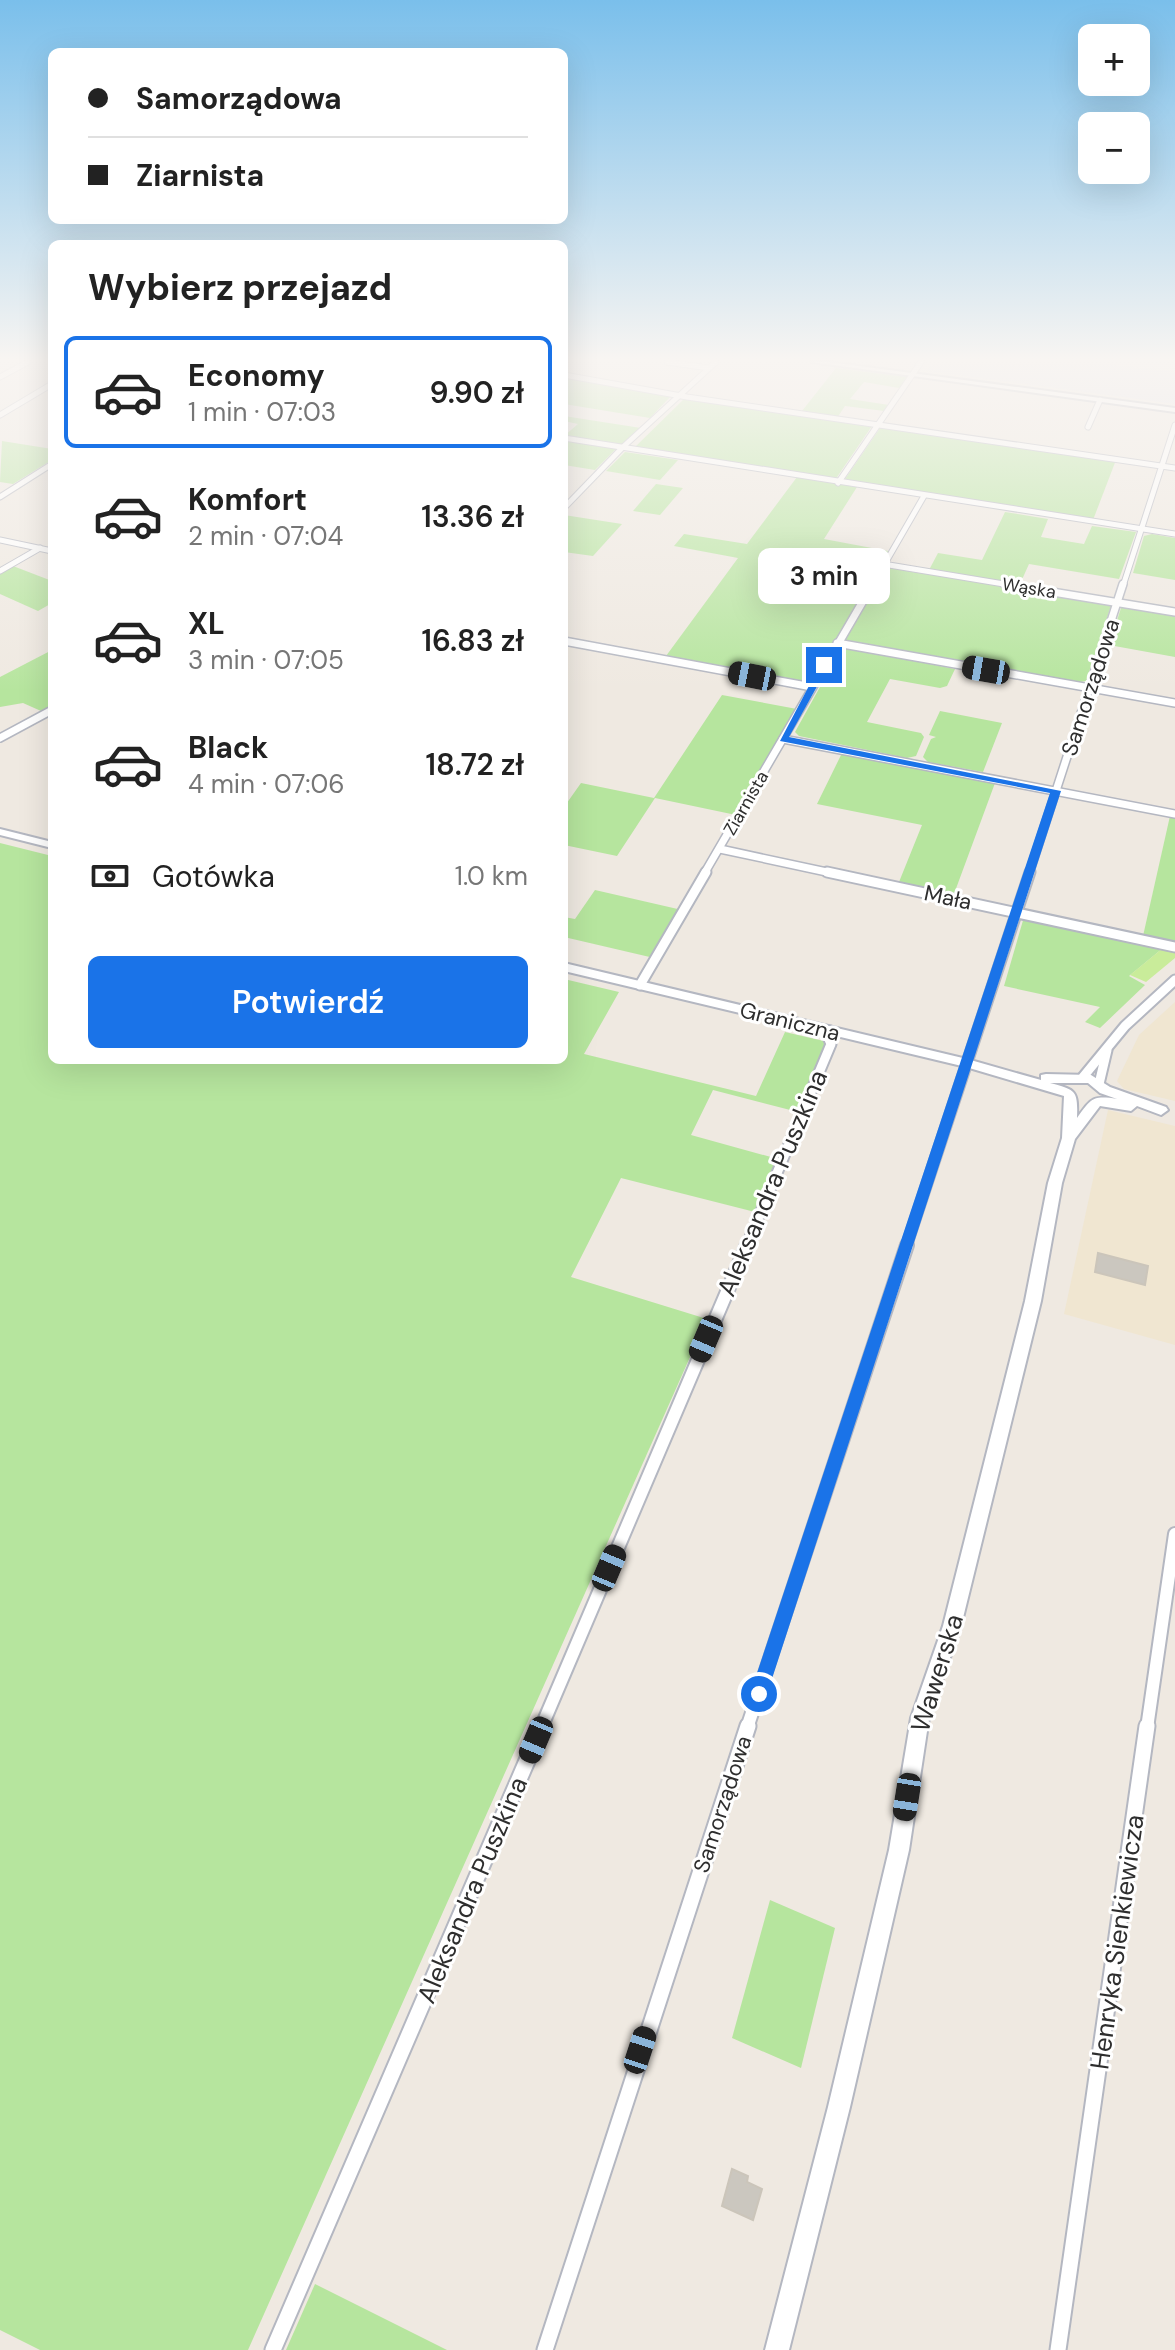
<!DOCTYPE html>
<html lang="pl">
<meta charset="utf-8">
<style>
body{margin:0;font-family:"DM Sans",sans-serif;background:#f6f6f6;color:#222;height:100vh;display:flex;flex-direction:column;font-size:30px;white-space:nowrap}
*{box-sizing:border-box;margin:0}
p{font-size:26px;color:#767676}
.icon{flex:none;width:44px;height:44px;fill:none;stroke:currentColor;stroke-width:2;stroke-linecap:round;stroke-linejoin:round}
.map{position:relative;flex:1;overflow:hidden}
.panel{position:absolute;left:48px;top:240px;width:520px;height:824px;display:flex;flex-direction:column;background:#fff;border-radius:12px;box-shadow:0 8px 32px #0002}
.panel>*{flex:none}
.banner{position:absolute;left:48px;top:48px;width:520px;height:176px;border-radius:12px;box-shadow:0 8px 32px #0002;display:grid;align-content:center;height:176px;padding:0 40px;background:#fff}
.controls{position:absolute;left:1078px;top:24px;display:grid;gap:16px}
.controls a{display:grid;place-items:center;width:72px;height:72px;border-radius:12px;background:#fff;box-shadow:0 8px 32px #0002;font-size:40px}
.end{position:absolute;width:36px;height:36px;margin:-18px;border:10px solid #1a73e8;background:#fff;box-shadow:0 0 0 4px #fff}
.from{border-radius:50%}
.bubble{position:absolute;height:56px;border-radius:12px;background:#fff;box-shadow:0 8px 32px #0002;font-size:26px;font-weight:600;line-height:56px;text-align:center}
.car{position:absolute;width:24px;height:48px;margin:-24px -12px;border-radius:10px;box-shadow:0 0 6px 2px #0007;background:linear-gradient(#222 24%,#8ab4d8 0 40%,#222 0 76%,#8ab4d8 0 86%,#222 0)}
.banner b{display:flex;align-items:center;gap:28px;height:76px;font-size:30px}
.banner b+b{border-top:2px solid #e0e0e0}
.banner i{width:20px;height:20px;background:#222}
ul{padding:0;list-style:none}
li{display:flex;align-items:center;gap:24px;height:112px;margin:0 16px 12px;padding:0 24px;border:4px solid transparent;border-radius:12px}
li div{flex:1}
li b{display:block;font-size:30px}
li em{font-style:normal;font-weight:600}
li.selected{border-color:#1a73e8}
li>.icon{width:72px;height:72px;stroke-width:1.5}
h2{padding:0 40px;font-size:36px;line-height:96px}
.pay{display:flex;align-items:center;gap:20px;height:88px;padding:0 40px;font-size:30px}
.pay p{margin-inline-start:auto}
.button{display:flex;gap:16px;margin-top:auto;padding:16px 40px}
.button a{flex:1;height:92px;border-radius:12px;background:#1a73e8;color:#fff;font-size:32px;font-weight:600;line-height:92px;text-align:center}
.map>svg:first-child{display:block}
</style>
<div class="map">
<svg width="1175" height="2350" viewBox="0 0 1175 2350">
<rect width="100%" height="100%" fill="#efe9e1"/>
<polygon fill="#e3e1e8" points="931,362 1090,362 1175,372 1175,404 927,371"/>
<g fill="#f0e6d1">
<polygon points="1175,1002 1175,1101 1124,1089 1117,1081 1139,1035"/>
<polygon points="1108,1110 1175,1126 1175,1345 1064,1314"/>
</g>
<g fill="#b6e59e">
<polygon points="836,368 907,377 899,388 864,382 850,399 889,405 884,411 845,406 837,418 802,411"/>
<polygon points="564,377 671,396 650,418 564,404"/>
<polygon points="685,398 872,426 835,480 635,447"/>
<polygon points="564,416 641,428 621,445 564,436 578,424 564,421"/>
<polygon points="880,428 1116,460 1093,520 843,482"/>
<polygon points="564,439 618,447 595,470 564,465"/>
<polygon points="2,441 52,449 52,460 13,484 0,482"/>
<polygon points="625,452 678,460 660,480 606,471"/>
<polygon points="797,477 857,487 824,539 888,551 875,572 825,563 812,584 863,594 812,683 666,656 738,558 674,546 684,534 747,544"/>
<polygon points="656,484 683,488 660,515 633,511"/>
<polygon points="1005,512 1048,519 1041,537 1084,544 1092,526 1136,532 1119,579 1029,564 1020,584 929,570 938,553 982,560"/>
<polygon points="564,515 622,524 593,556 564,552"/>
<polygon points="1152,534 1175,538 1175,580 1133,573 1144,536"/>
<polygon points="13,566 52,581 52,603 38,611 0,594 0,573"/>
<polygon points="885,566 1112,603 1086,681 1074,683 841,642"/>
<polygon points="1122,605 1175,614 1175,657 1109,645"/>
<polygon points="848,648 955,669 947,686 940,688 890,679 867,722 921,733 924,737 916,756 907,758 799,736 795,732 841,649"/>
<polygon points="52,650 52,705 41,711 23,703 0,707 0,677"/>
<polygon points="722,695 797,709 736,815 655,798 617,856 564,845 564,807 581,783 654,798"/>
<polygon points="940,711 1002,723 983,772 928,762 923,757 931,739 936,737 929,735"/>
<polygon points="842,753 995,783 954,894 899,882 922,825 817,804"/>
<polygon points="1170,816 1175,817 1175,943 1143,936"/>
<polygon points="0,843 52,856 52,1060 564,1060 564,979 619,992 584,1054 756,1096 785,1032 828,1042 798,1112 713,1090 691,1135 778,1159 755,1212 621,1178 571,1277 707,1319 248,2350 40,2350 0,2330"/>
<polygon points="595,890 682,910 654,958 564,937 564,917 575,919"/>
<polygon points="1024,917 1163,948 1129,976 1145,985 1100,1028 1085,1022 1100,1007 1004,986"/>
<polygon points="770,1900 835,1928 801,2068 732,2038"/>
<polygon points="315,2284 447,2350 286,2350"/>
</g>
<polygon fill="#c9ec9a" points="1163,948 1175,953 1175,958 1146,982 1130,975"/>
<g fill="#cbc7bf" stroke="#cbc5ba" stroke-width="2">
<polygon points="1098,1253 1148,1266 1145,1285 1095,1272"/>
<polygon points="732,2169 748,2176 747,2182 762,2189 753,2220 722,2206"/>
</g>
<g fill="none" stroke-linecap="round" stroke-linejoin="round">
<defs>
<g id="street-far4">
<polyline points="667,362 709,368"/>
<polyline points="564,375 687,397 1175,468"/>
<polyline points="0,377 28,362"/>
<polyline points="0,415 52,384"/>
<polyline points="1088,427 1100,400"/>
<polyline points="564,438 1175,534"/>
<polyline points="838,483 921,362"/>
<polyline points="0,497 52,464"/>
<polyline points="564,508 623,447 716,362"/>
<polyline points="0,540 52,551"/>
<polyline points="883,564 1016,586"/>
<polyline points="0,571 40,548"/>
<polyline points="872,586 924,496"/>
<polyline points="1123,586 1175,425"/>
</g>
<g id="street-far3">
<polyline points="1004,584 1175,612"/>
<polyline points="564,641 812,687"/>
<polyline points="837,643 1175,703"/>
<polyline points="0,738 52,710"/>
<polyline points="783,739 1175,814"/>
<polyline points="720,849 836,874"/>
<polyline points="704,874 873,584"/>
<polyline points="1029,874 1123,584"/>
</g>
<g id="street-far2">
<polyline points="827,872 1175,947"/>
<polyline points="640,985 706,872"/>
<polyline points="1083,1077 1125,1026 1175,980"/>
<polyline points="1099,1084 1107,1050"/>
<polyline points="746,1247 831,1044 828,1037 830,1031"/>
<polyline points="906,1247 1030,872"/>
</g>
<g id="street-far1">
<polyline points="541,1728 747,1245"/>
<polyline points="747,1728 907,1245"/>
<polyline points="1147,1728 1175,1534"/>
</g>
<g id="street">
<polyline points="273,2350 542,1726"/>
<polyline points="545,2350 748,1726"/>
<polyline points="1058,2350 1147,1726"/>
</g>
<g id="secondary">
<polygon points="811,362 829,362 1175,408 1175,412"/>
<polygon points="0,829 52,842 52,848 0,835"/>
<path d="M564 963 967 1059 1041 1080V1075L1046 1074 1091 1075 1110 1087 1166 1107 1168 1110 1161 1115 1137 1106 1131 1111 1100 1106 1075 1139 1062 1183 1041 1301 961 1626 929 1718 909 1850 850 2107 789 2350H765L828 2107 889 1850 911 1718 943 1626 1025 1301 1048 1183 1062 1138 1064 1096 966 1067 564 971ZM1050 1083H1088L1100 1093 1117 1099C1092 1095 1091 1099 1077 1118 1078 1090 1076 1090 1050 1083Z"/>
</g>
</defs>
<use href="#street-far4" stroke="#b4b7c1" stroke-width="7"/>
<use href="#street-far3" stroke="#b4b7c1" stroke-width="10"/>
<use href="#street-far2" stroke="#b4b7c1" stroke-width="13"/>
<use href="#street-far1" stroke="#b4b7c1" stroke-width="16"/>
<use href="#street" stroke="#b4b7c1" stroke-width="19"/>
<use href="#secondary" stroke="#b4b7c1" stroke-width="4"/>
<use href="#street-far4" stroke="#fff" stroke-width="5"/>
<use href="#street-far3" stroke="#fff" stroke-width="7"/>
<use href="#street-far2" stroke="#fff" stroke-width="9"/>
<use href="#street-far1" stroke="#fff" stroke-width="12"/>
<use href="#street" stroke="#fff" stroke-width="15"/>
<use href="#secondary" fill="#fff" fill-rule="evenodd"/>
</g>
<linearGradient id="sky" x2="0" y2="1"><stop stop-color="#7abfeb"/><stop offset="0.52" stop-color="#f8f5f2"/><stop offset="1" stop-color="#f8f5f2" stop-opacity="0"/></linearGradient>
<rect width="1175" height="691" fill="url(#sky)"/>
<polygon fill="#1a73e8" points="821,663 829,665 789,737 1061,791 767,1694 765,1700 759,1702 752,1700 750,1694 1050,793 780,741"/>
<g text-anchor="middle" stroke-width="6" stroke-linejoin="round" paint-order="stroke">
<g font-size="18" fill="#2e2e2e" stroke="#fff">
<text transform="translate(1029 588) rotate(9)" y="6">Wąska</text>
<text transform="translate(746 803) rotate(-60)" y="6">Ziarnista</text>
</g>
<g font-size="22" fill="#2e2e2e" stroke="#fff">
<text transform="translate(1090 687) rotate(-72)" y="8">Samorządowa</text>
<text transform="translate(948 897) rotate(12)" y="8">Mała</text>
<text transform="translate(790 1021) rotate(14)" y="8">Graniczna</text>
<text transform="translate(722 1804) rotate(-72)" y="8">Samorządowa</text>
</g>
<g font-size="26" fill="#2e2e2e" stroke="#fff">
<text transform="translate(772 1183) rotate(-67)" y="9">Aleksandra Puszkina</text>
<text transform="translate(937 1673) rotate(-73)" y="9">Wawerska</text>
<text transform="translate(472 1890) rotate(-67)" y="9">Aleksandra Puszkina</text>
<text transform="translate(1117 1942) rotate(-82)" y="9">Henryka Sienkiewicza</text>
</g>
</g>
</svg>
<div class="controls">
<a>+</a>
<a>−</a>
</div>
<i class="end from" style="left:759px;top:1694px"></i>
<i class="end" style="left:824px;top:665px"></i>
<div class="bubble" style="left:758px;top:548px;width:132px">3 min</div>
<i class="car" style="left:986px;top:670px;rotate:280deg"></i>
<i class="car" style="left:752px;top:676px;rotate:281deg"></i>
<i class="car" style="left:706px;top:1339px;rotate:203deg"></i>
<i class="car" style="left:609px;top:1568px;rotate:23deg"></i>
<i class="car" style="left:536px;top:1740px;rotate:203deg"></i>
<i class="car" style="left:907px;top:1797px;rotate:189deg"></i>
<i class="car" style="left:640px;top:2050px;rotate:18deg"></i>
<div class="banner">
<b><i class="from"></i>Samorządowa</b>
<b><i></i>Ziarnista</b>
</div>
<section class="panel">
<h2>Wybierz przejazd</h2>
<ul>
<li class="selected"><svg class="icon" aria-label="car" viewBox="0 0 24 24"><path d="M5 17H2v-5l4-1 3-4h7l3 4 3 1v5h-3M9 17h6M6 11h13"/><circle cx="7" cy="17" r="2"/><circle cx="17" cy="17" r="2"/></svg><div><b>Economy</b><p>1 min · 07:03</p></div><em>9.90 zł</em></li>
<li><svg class="icon" aria-label="car" viewBox="0 0 24 24"><path d="M5 17H2v-5l4-1 3-4h7l3 4 3 1v5h-3M9 17h6M6 11h13"/><circle cx="7" cy="17" r="2"/><circle cx="17" cy="17" r="2"/></svg><div><b>Komfort</b><p>2 min · 07:04</p></div><em>13.36 zł</em></li>
<li><svg class="icon" aria-label="car" viewBox="0 0 24 24"><path d="M5 17H2v-5l4-1 3-4h7l3 4 3 1v5h-3M9 17h6M6 11h13"/><circle cx="7" cy="17" r="2"/><circle cx="17" cy="17" r="2"/></svg><div><b>XL</b><p>3 min · 07:05</p></div><em>16.83 zł</em></li>
<li><svg class="icon" aria-label="car" viewBox="0 0 24 24"><path d="M5 17H2v-5l4-1 3-4h7l3 4 3 1v5h-3M9 17h6M6 11h13"/><circle cx="7" cy="17" r="2"/><circle cx="17" cy="17" r="2"/></svg><div><b>Black</b><p>4 min · 07:06</p></div><em>18.72 zł</em></li>
</ul>
<div class="pay"><svg class="icon" aria-label="cash" viewBox="0 0 24 24"><path d="M3 7h18v10H3z"/><circle cx="12" cy="12" r="2"/></svg>Gotówka<p>1.0 km</p></div>
<div class="button"><a>Potwierdź</a></div>
</section>
</div>
